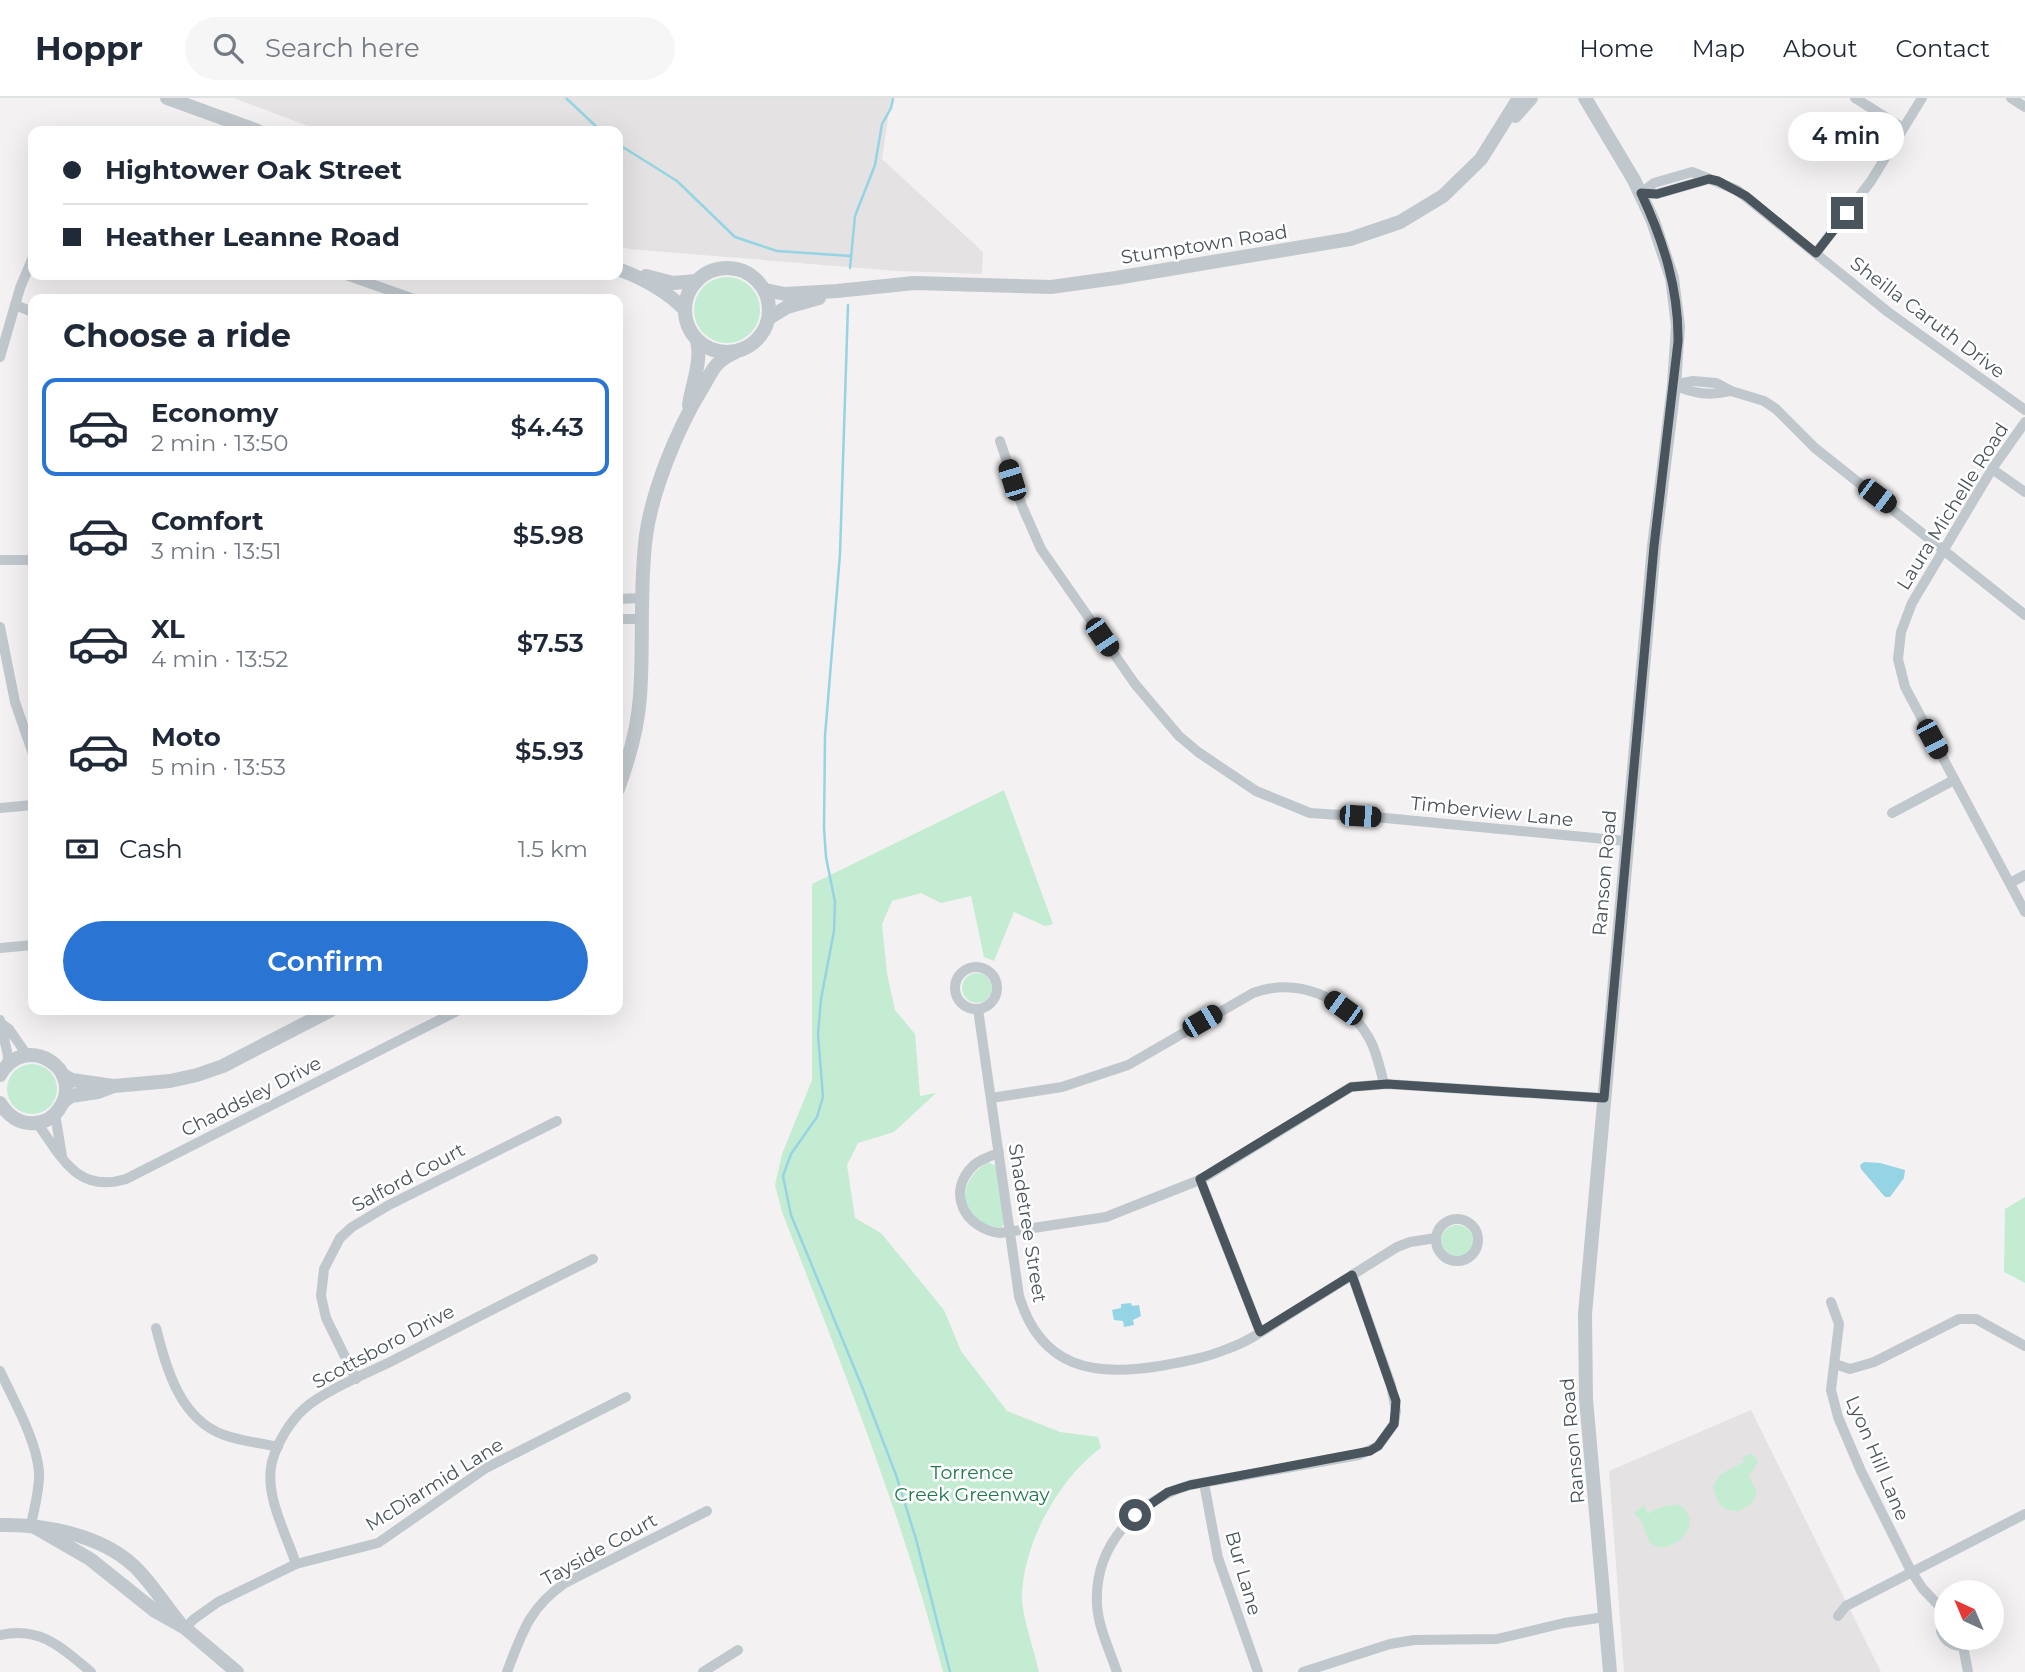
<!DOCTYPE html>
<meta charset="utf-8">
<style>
body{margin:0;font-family:Montserrat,sans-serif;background:#f6f6f7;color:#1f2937;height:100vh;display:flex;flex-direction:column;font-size:26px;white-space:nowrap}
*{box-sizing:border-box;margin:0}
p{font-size:23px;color:#747a83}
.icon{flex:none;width:38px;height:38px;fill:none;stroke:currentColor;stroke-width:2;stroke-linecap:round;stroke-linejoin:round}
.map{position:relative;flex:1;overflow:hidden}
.details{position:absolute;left:28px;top:196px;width:595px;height:721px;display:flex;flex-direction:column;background:#fff;border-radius:14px;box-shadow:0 7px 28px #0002}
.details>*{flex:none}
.top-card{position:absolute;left:28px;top:28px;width:595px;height:154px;border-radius:14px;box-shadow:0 7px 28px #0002;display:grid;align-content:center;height:154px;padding:0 35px;background:#fff}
.needle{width:46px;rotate:316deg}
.controls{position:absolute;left:1934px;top:1482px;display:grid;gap:14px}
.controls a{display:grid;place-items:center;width:70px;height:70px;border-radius:50%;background:#fff;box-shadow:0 7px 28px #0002;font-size:35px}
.end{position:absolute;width:32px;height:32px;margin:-16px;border:9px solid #4a545c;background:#fff;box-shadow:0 0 0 4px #fff}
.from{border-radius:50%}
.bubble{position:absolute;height:49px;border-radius:24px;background:#fff;box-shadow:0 7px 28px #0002;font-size:23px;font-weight:600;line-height:49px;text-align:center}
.car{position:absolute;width:21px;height:42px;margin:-21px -10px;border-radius:9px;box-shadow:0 0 5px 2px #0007;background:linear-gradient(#222 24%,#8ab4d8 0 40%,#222 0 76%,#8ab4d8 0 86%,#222 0)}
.top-card b{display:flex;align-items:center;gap:24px;height:66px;font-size:26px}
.top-card b+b{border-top:2px solid #e0e1e3}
.top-card i{width:18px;height:18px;background:#1f2937}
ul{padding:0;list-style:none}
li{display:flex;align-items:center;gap:21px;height:98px;margin:0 14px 10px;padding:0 21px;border:4px solid transparent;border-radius:14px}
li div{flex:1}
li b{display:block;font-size:26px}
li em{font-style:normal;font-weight:600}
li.current{border-color:#2a74d3}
li>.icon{width:63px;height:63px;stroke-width:1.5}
h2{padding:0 35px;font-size:32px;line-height:84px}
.pay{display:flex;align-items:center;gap:18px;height:77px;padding:0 35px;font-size:26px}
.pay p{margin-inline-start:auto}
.primary-button{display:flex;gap:14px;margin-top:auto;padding:14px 35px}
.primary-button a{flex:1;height:80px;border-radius:42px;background:#2a74d3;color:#fff;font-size:28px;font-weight:600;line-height:80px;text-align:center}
header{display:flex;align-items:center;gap:42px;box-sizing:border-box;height:98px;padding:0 35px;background:#fff;border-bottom:2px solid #e0e1e3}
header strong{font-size:33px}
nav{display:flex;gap:38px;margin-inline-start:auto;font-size:24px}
.search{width:490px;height:63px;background:#f6f6f7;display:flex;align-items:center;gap:18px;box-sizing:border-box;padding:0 24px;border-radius:38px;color:#747a83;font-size:26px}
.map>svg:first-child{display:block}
</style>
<header>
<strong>Hoppr</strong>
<div class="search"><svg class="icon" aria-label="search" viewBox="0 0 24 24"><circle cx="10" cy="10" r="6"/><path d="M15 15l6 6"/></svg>Search here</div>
<nav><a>Home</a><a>Map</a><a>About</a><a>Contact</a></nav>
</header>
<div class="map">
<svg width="2025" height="1574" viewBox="0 0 2025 1574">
<rect width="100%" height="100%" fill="#f3f1f1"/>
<g fill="#e4e2e2">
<polygon points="234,0 891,0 882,61 983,154 982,176 898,173 629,151 618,147 618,33 321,33"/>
<polygon points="1751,1312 1881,1574 1624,1574 1609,1373"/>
</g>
<g fill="#c4ecd3">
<circle cx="727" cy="212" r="33"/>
<path d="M1004 692 1053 826 1045 828 1014 814 994 863 984 859 971 798 941 805 921 795 892 803 882 826 887 876 895 912 915 936 920 998 936 995 894 1034 858 1045 847 1067 855 1120 881 1135 944 1212 961 1253 1007 1313 1060 1334 1098 1339 1101 1350C1059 1380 1022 1447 1022 1500 1022 1516 1035 1556 1039 1574H943C902 1416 841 1265 782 1114L775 1087 782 1056 812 982V786Z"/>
<circle cx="977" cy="890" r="15"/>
<circle cx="32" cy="991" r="25"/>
<path d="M988 1064 996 1068 1004 1126 1001 1130C959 1126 953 1085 988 1064Z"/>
<polygon points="2025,1099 2025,1185 2004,1174 2005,1111"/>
<circle cx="1457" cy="1143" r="16"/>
<path d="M1749 1356 1755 1358 1758 1365 1749 1378 1757 1395 1751 1406 1739 1413C1721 1414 1716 1403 1713 1388L1721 1376 1745 1363 1742 1360Z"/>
<path d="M1677 1406C1711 1422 1668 1464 1650 1444 1645 1438 1645 1429 1641 1423 1639 1420 1636 1418 1634 1415L1644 1407 1648 1416 1655 1411Z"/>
</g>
<g fill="#95d4e4">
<polygon points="1864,1064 1880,1065 1905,1072 1904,1080 1890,1099 1885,1099 1861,1071 1860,1067"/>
<polygon points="1131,1205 1132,1208 1139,1207 1141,1218 1133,1222 1134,1227 1124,1229 1123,1223 1114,1222 1112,1212 1121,1210 1121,1206"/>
</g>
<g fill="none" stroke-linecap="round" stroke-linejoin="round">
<g stroke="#95d4e4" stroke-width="2.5">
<polyline points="566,0 601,33"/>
<polyline points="618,46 677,83 735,139 777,153 851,158"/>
<polyline points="850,170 855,118 875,67 882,26 891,10 893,0"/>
<polyline points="848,207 840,456 825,638 824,730 826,759 835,804 834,833 821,901 818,936 823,999 817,1019 791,1056 783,1078 791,1117 863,1291 896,1377 916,1441 950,1574"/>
</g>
<g stroke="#c0c8ce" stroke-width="10">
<polyline points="1855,0 1903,30"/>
<polyline points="2011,0 2025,9"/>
<polyline points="1641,95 1654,85 1692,74 1737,92 1888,214 2025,312"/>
<polyline points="1641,95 1657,96 1709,81"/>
<polyline points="1816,155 1871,83 1922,0"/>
<polyline points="346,177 414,201"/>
<polyline points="15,207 33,214"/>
<polyline points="0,259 20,190 33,159"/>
<polyline points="1674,287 1693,283 1716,285 1731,293 1764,303 1776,311 1815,350 2025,517"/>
<path d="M1674 287C1694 296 1710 298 1731 293"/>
<polyline points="2025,324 1992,371 1912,505 1901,534 1898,561 1905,589 2025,814"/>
<polyline points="1000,343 1022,408 1041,451 1135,586 1179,638 1198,654 1256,693 1310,715 1385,720 1626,743"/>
<polyline points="1992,371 2025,394"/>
<polyline points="0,462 33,462"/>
<polyline points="618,501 642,500"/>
<polyline points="618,521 641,521"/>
<polyline points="0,529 15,604 33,656"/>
<polyline points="0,710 33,707"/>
<polyline points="1892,715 1954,682"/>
<polyline points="2010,785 2025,777"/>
<polyline points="0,850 33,847"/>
<circle cx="976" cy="890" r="21"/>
<path d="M978 911 1019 1198C1041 1270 1093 1279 1160 1268 1182 1264 1206 1260 1227 1251 1250 1243 1272 1227 1293 1214 1327 1193 1362 1171 1397 1149L1410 1144 1436 1140"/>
<polyline points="0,922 8,958 7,967"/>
<polyline points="2,926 9,931 27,957"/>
<path d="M991 1000 1062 989 1128 967 1253 895C1297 879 1345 898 1369 940 1377 954 1380 970 1384 986"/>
<polyline points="55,1016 62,1058"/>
<path d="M37 1025C62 1059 77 1096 126 1081L459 912"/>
<path d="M999 1055C990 1058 981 1061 974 1067 945 1094 965 1131 1000 1135L1106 1119 1202 1081 1351 989 1387 986 1604 1000"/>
<polyline points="1200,1081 1260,1234"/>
<circle cx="1457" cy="1142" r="21"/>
<polyline points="1831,1204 1839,1226 1831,1292 1838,1319 1861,1373 1911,1473 1923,1491 1946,1515"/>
<path d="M156 1230C167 1272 180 1321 224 1337 241 1343 260 1345 278 1349"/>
<polyline points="1835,1266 1850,1271 1874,1264 1959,1221 1976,1221 2025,1248"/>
<path d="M0 1273C13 1301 37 1343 39 1374 40 1392 34 1410 31 1427"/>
<polyline points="356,1281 326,1220 321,1198 324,1171 340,1140 352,1129 389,1107 557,1023"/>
<polyline points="1204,1385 1218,1460 1258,1574"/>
<path d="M296 1466C286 1435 264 1397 272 1364 277 1345 290 1323 305 1310 324 1293 370 1274 394 1262 460 1228 526 1194 593 1161"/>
<polyline points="1838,1518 1846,1508 2025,1416"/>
<path d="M1946 1519 1941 1533C1945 1544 1952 1548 1963 1548L1974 1540"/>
<polyline points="185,1530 194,1521 218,1504 296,1466 378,1445 486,1370 626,1299"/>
<path d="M0 1537C41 1528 62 1550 91 1574"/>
<polyline points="1963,1548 1968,1574"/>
<path d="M507 1574C522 1535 529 1510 565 1485L707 1413"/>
<polyline points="703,1574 738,1552"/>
<path d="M1117 1574C1110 1553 1098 1529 1097 1506 1094 1447 1137 1403 1190 1387L1359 1357 1378 1348 1394 1326 1396 1313 1391 1287 1352 1177"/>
<polyline points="1303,1574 1390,1546 1414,1542 1497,1541 1564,1525 1605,1519"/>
</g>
<g stroke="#c0c8ce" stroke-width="14">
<polyline points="167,0 258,33"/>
<polyline points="1585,0 1634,82 1653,123 1672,180 1678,228 1674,287 1654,448 1585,1216 1586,1301 1610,1574"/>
<polyline points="1515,18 1531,0"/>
<circle cx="727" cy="212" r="42"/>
<path d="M618 171C642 180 667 193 685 212"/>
<polyline points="646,178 673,185 697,183"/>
<polyline points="765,192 785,196 837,193 914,185 1051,189 1116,180 1350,141 1400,124 1443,98 1481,61 1519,0"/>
<polyline points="769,220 787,209 819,200"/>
<path d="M689 307C692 286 702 264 697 243"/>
<path d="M618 691C629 661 638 630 640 598 644 545 639 491 646 438 652 393 677 332 700 294 712 275 712 265 734 255"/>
<path d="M0 977C25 932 87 972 59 1011 54 1019 45 1024 36 1025 20 1027 8 1018 0 1005"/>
<polyline points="63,977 72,982 113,988"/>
<polyline points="64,1003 71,998 98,994 114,988 170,983 197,977 223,968 331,912"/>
<path d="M0 1427C44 1426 101 1437 134 1468 151 1484 164 1506 179 1524"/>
<polyline points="31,1427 90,1461 155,1513 185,1530 237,1574"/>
</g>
</g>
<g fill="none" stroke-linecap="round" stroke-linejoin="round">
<path stroke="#4a545c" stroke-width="9" d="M1135 1417 1168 1394 1190 1387 1370 1353 1378 1348 1394 1326 1396 1303 1352 1177 1260 1234 1200 1081 1351 989 1387 986 1604 1000 1654 448 1678 244C1679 191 1663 142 1641 95L1657 96 1709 81 1718 83 1746 98 1816 155 1847 115"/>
</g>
<g text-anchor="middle" stroke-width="5" stroke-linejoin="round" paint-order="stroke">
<g font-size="19" fill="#4a545c" stroke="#fff">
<text transform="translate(1204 146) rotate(-9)" y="7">Stumptown Road</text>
<text transform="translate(1928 219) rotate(37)" y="7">Sheilla Caruth Drive</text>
<text transform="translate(1952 408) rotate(-58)" y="7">Laura Michelle Road</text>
<text transform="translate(1492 713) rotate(6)" y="7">Timberview Lane</text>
<text transform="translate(1604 775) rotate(-85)" y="7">Ranson Road</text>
<text transform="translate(251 998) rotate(-27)" y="7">Chaddsley Drive</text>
<text transform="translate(408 1079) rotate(-28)" y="7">Salford Court</text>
<text transform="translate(1028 1125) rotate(81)" y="7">Shadetree Street</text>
<text transform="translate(383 1248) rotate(-28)" y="7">Scottsboro Drive</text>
<text transform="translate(1572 1343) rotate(-95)" y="7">Ranson Road</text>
<text transform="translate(1878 1360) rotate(67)" y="7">Lyon Hill Lane</text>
<text transform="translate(434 1386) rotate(-32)" y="7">McDiarmid Lane</text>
<text transform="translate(599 1451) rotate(-29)" y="7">Tayside Court</text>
<text transform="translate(1244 1475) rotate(74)" y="7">Bur Lane</text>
</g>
<g font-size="19" fill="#20784c" stroke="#fff">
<text x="972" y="1381">Torrence<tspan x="972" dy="22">Creek Greenway</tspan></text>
</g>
</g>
</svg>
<div class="controls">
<a><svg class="needle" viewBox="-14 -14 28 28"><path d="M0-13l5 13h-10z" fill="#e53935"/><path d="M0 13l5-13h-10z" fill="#747a83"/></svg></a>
</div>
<i class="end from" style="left:1135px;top:1417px"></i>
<i class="end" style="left:1847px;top:115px"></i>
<div class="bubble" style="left:1788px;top:14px;width:116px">4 min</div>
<i class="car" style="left:1012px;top:382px;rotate:343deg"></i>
<i class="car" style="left:1877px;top:398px;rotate:127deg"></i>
<i class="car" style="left:1102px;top:539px;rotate:146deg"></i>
<i class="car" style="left:1932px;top:641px;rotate:152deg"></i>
<i class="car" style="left:1360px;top:718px;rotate:94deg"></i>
<i class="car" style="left:1343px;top:910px;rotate:306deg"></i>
<i class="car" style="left:1202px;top:923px;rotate:60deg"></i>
<div class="top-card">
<b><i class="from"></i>Hightower Oak Street</b>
<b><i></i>Heather Leanne Road</b>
</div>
<section class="details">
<h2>Choose a ride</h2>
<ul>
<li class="current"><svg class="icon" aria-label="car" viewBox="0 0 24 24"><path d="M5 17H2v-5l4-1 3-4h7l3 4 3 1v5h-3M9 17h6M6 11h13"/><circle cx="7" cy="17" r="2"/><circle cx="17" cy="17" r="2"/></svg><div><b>Economy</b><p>2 min · 13:50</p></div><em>$4.43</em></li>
<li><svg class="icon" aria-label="car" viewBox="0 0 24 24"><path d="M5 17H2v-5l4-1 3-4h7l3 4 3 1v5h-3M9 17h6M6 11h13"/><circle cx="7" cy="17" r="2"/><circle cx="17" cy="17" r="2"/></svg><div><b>Comfort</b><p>3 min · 13:51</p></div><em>$5.98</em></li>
<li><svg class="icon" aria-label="car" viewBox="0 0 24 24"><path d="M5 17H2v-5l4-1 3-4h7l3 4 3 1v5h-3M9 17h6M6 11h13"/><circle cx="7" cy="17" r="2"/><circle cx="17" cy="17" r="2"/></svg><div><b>XL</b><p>4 min · 13:52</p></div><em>$7.53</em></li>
<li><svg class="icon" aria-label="car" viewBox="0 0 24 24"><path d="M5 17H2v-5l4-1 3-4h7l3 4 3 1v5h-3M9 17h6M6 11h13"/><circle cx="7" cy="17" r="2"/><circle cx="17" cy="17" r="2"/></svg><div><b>Moto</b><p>5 min · 13:53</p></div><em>$5.93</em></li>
</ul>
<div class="pay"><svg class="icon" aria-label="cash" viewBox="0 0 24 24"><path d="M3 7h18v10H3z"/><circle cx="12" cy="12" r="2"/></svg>Cash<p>1.5 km</p></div>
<div class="primary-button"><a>Confirm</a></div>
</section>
</div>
